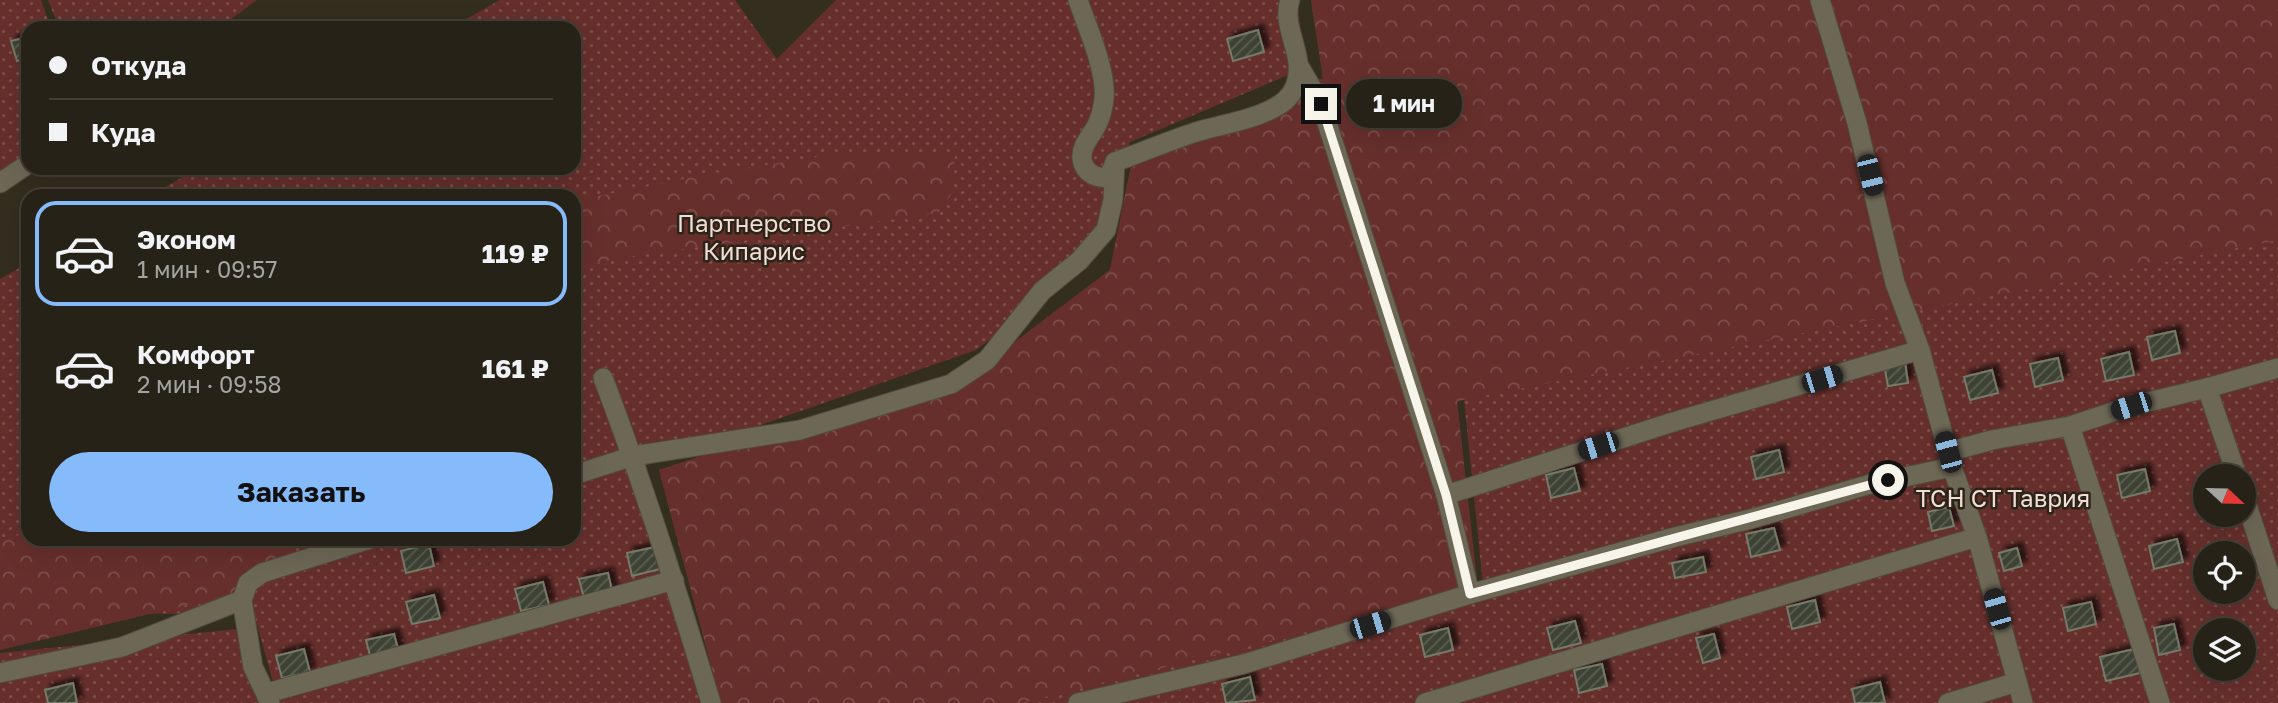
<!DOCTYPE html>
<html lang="ru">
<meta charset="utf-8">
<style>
body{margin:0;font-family:"Golos Text",sans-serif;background:#332f24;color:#f1f3f6;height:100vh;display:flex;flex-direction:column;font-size:26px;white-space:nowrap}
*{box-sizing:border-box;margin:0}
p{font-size:23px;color:#a4a4a1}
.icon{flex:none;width:38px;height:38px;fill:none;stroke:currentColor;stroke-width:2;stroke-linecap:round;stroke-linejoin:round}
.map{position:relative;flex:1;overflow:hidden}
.drawer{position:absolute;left:21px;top:189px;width:560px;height:357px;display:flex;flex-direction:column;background:#272217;border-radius:21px;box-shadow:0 7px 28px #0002,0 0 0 2px #433f36}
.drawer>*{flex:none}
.top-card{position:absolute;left:21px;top:21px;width:560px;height:154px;border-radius:21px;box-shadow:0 7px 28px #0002,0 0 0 2px #433f36;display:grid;align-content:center;height:154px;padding:0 28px;background:#272217}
.needle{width:46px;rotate:112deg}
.tools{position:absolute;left:2193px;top:464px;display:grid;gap:14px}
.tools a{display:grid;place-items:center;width:63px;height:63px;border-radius:50%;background:#272217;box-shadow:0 7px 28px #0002,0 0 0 2px #433f36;font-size:35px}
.end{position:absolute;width:32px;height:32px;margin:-16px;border:9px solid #f7f4ea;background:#111;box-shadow:0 0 0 4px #111}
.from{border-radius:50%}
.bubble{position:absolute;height:49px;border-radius:24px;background:#272217;box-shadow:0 7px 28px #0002,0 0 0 2px #433f36;font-size:23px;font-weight:700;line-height:49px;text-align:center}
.car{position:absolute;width:21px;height:42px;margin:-21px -10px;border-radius:9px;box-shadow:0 0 5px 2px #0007;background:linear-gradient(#222 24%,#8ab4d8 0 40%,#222 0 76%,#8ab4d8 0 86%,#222 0)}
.top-card b{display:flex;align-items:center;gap:24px;height:66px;font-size:26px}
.top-card b+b{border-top:2px solid #433f36}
.top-card i{width:18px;height:18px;background:#f1f3f6}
ul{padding:12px 0 0;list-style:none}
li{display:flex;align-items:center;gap:21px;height:105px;margin:0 14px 10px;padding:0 14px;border:4px solid transparent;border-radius:21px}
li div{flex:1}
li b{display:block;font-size:26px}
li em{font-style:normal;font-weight:700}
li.on{border-color:#86bbfb}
li>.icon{width:63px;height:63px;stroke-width:1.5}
.primary-button{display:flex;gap:14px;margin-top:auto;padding:14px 28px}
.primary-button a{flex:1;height:80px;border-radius:42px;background:#86bbfb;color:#111;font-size:28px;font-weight:700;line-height:80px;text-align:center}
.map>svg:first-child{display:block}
</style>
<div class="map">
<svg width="2278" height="703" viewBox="0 0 2278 703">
<defs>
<pattern id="green-dots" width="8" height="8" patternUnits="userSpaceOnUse" patternTransform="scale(1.75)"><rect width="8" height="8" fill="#662f2c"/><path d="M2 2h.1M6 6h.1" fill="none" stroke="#7d4e4b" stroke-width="1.8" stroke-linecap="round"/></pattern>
<pattern id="forest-crowns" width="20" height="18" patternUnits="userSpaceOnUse" patternTransform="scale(1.75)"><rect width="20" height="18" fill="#662f2c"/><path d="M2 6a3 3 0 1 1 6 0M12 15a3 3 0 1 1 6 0" fill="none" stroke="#7d4e4b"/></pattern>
<pattern id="building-hatch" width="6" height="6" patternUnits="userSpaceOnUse" patternTransform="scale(1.75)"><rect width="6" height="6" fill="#3e4334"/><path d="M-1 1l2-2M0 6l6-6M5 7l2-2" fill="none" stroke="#5b5f52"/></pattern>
<filter id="shadow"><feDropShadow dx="5.5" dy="-5.5" stdDeviation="2" flood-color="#0009"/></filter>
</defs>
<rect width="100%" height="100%" fill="#342e1f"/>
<g fill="url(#green-dots)" fill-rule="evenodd">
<polygon points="0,0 41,0 51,28 28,28 28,163 0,182"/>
<polygon points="48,0 257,0 219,28 59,28"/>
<polygon points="500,0 735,0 777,59 836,0 1297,0 1305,68 1130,142 1097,257 976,350 646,465 702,703 279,703 254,614 0,613 0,279 28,263 28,539 574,539 574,196 149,196 199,168 574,168 574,28 450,28"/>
<path d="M1311 0H2278V703H721L659 470 987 363 1110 270 1132 161 1323 78ZM1464 400 1483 585 1477 586 1457 402ZM2205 476H2244V514H2205ZM2205 553H2244V592H2205ZM2205 630H2244V668H2205Z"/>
<polygon points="238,629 261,703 0,703 0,653"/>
</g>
<g fill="url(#forest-crowns)">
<polygon points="1311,0 2278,0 2278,240 1457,401 1478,589 1022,703 721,703 659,470 987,363 1110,270 1132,161 1323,78"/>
<polygon points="836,154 955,154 953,192 938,213 614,259 574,270 574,201 719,172"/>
<polygon points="28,532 28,539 300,540 233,594 0,650 0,541"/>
</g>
<g fill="url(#building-hatch)" stroke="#747a69" stroke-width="2" filter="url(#shadow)">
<polygon points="1258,30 1264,52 1233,61 1227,39"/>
<polygon points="28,37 28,58 17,61 11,41"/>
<polygon points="2175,331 2180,353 2152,360 2147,337"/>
<polygon points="2129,352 2134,375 2106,381 2101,359"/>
<polygon points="2058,358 2063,380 2035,387 2030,364"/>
<polygon points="1905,362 1908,383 1888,386 1884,365"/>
<polygon points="1992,370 1998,393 1970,400 1964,377"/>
<polygon points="1779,450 1784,472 1756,479 1751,457"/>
<polygon points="1574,468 1580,491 1551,498 1546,475"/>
<polygon points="2145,469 2150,491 2122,498 2117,475"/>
<polygon points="1949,507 1954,526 1932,531 1928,512"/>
<polygon points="1774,528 1780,550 1751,557 1746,534"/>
<polygon points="2177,539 2183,562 2154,569 2149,546"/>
<polygon points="429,544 434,566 406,573 401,551"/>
<polygon points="655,547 660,569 632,576 627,553"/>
<polygon points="2017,548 2022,566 2004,571 1999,553"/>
<polygon points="1703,557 1706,572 1675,578 1672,563"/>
<polygon points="608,573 613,595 585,602 579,579"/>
<polygon points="543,582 549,605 521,611 515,589"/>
<polygon points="434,595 440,618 412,624 406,602"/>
<polygon points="1815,600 1820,622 1792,629 1787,607"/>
<polygon points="2091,602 2096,624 2068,631 2063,608"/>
<polygon points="1575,621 1581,643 1553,650 1547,628"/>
<polygon points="2174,624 2180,650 2159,655 2154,628"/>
<polygon points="1448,628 1453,650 1425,657 1420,635"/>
<polygon points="394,634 400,656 372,663 366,640"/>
<polygon points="1714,634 1720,658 1703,663 1696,638"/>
<polygon points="304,649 310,672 282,678 276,656"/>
<polygon points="2134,649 2140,673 2106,681 2100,657"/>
<polygon points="1602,664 1607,686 1579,693 1574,670"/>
<polygon points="1250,677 1255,700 1226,703 1222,684"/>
<polygon points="1880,682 1885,703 1855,703 1852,689"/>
<polygon points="73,683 77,703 48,703 45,690"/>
</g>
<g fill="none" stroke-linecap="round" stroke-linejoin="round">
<defs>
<g id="street">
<path d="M1078 0C1087 27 1107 71 1104 99 1103 105 1102 114 1099 120 1095 133 1080 144 1082 159 1084 173 1096 179 1109 177L1115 162C1142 152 1169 141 1196 132 1223 124 1255 120 1279 105 1288 100 1295 90 1297 80 1304 53 1281 26 1290 0"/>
<polyline points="1820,0 1857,123 1895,283 1920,350 1952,467 1977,537 2023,703"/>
<polyline points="1299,66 1321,104 1446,495 1470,594"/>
<polyline points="0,183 28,164"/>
<path d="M603 378C644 485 678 593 711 703"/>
<polyline points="2207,388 2237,476"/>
<polyline points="2070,426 2160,703"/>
<polyline points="1948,452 1992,440 2070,426 2131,406 2207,388 2278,368"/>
<polyline points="574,475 633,456 800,430 951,384 987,360 1042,291 1079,261 1106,230 1113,200 1115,162"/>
<polyline points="1446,495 1673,422 1920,350"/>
<polyline points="2244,496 2278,600"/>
<polyline points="0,673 122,647 242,600"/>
<polyline points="267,693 674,580"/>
<polyline points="270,703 253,667 242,600 248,583 262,573 370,539"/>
<polyline points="1078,703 1244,664 1470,594 1675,537 1751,519 1867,485 1952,467"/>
<polyline points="1425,703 1977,537"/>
<polyline points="1948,703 2017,682"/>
</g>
</defs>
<use href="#street" stroke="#514b3e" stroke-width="21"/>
<use href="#street" stroke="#6d6756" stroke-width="19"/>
</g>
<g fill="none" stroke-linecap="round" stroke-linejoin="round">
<polyline stroke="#f7f4ea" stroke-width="9" points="1321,104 1446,495 1470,594 1888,480"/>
</g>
<g text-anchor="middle" stroke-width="5" stroke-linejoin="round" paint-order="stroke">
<g font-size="24" fill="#f2dbd8" stroke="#2a2516">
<text x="754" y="232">Партнерство<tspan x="754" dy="28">Кипарис</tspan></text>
<text x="2003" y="507">ТСН СТ Таврия</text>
</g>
</g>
</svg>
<div class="tools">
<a><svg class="needle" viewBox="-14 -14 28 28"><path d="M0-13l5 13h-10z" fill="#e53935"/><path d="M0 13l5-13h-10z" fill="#a4a4a1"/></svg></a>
<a><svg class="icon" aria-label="locate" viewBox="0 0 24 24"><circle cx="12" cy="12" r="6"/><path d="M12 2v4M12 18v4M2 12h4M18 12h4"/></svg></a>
<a><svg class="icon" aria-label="layers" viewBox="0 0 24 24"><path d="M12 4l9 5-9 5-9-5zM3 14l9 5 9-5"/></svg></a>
</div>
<i class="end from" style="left:1888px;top:480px"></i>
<i class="end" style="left:1321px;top:104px"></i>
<div class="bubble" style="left:1346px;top:79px;width:116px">1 мин</div>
<i class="car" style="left:1870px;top:175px;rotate:166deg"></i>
<i class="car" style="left:1822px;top:379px;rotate:73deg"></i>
<i class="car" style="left:2131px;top:406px;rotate:252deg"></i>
<i class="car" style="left:1598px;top:446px;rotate:252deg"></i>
<i class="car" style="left:1948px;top:452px;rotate:345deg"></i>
<i class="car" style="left:1997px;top:609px;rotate:344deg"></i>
<i class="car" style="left:1370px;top:625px;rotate:73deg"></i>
<div class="top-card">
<b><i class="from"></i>Откуда</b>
<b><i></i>Куда</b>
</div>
<section class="drawer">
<ul>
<li class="on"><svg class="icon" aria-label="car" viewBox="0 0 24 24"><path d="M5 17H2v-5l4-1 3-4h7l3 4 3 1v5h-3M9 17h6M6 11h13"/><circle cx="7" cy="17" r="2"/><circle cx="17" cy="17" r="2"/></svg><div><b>Эконом</b><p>1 мин · 09:57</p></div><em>119 ₽</em></li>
<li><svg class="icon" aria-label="car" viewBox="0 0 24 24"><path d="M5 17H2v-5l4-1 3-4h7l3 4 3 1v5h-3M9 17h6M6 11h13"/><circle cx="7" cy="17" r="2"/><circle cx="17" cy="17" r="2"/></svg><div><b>Комфорт</b><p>2 мин · 09:58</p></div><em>161 ₽</em></li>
</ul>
<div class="primary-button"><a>Заказать</a></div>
</section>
</div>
